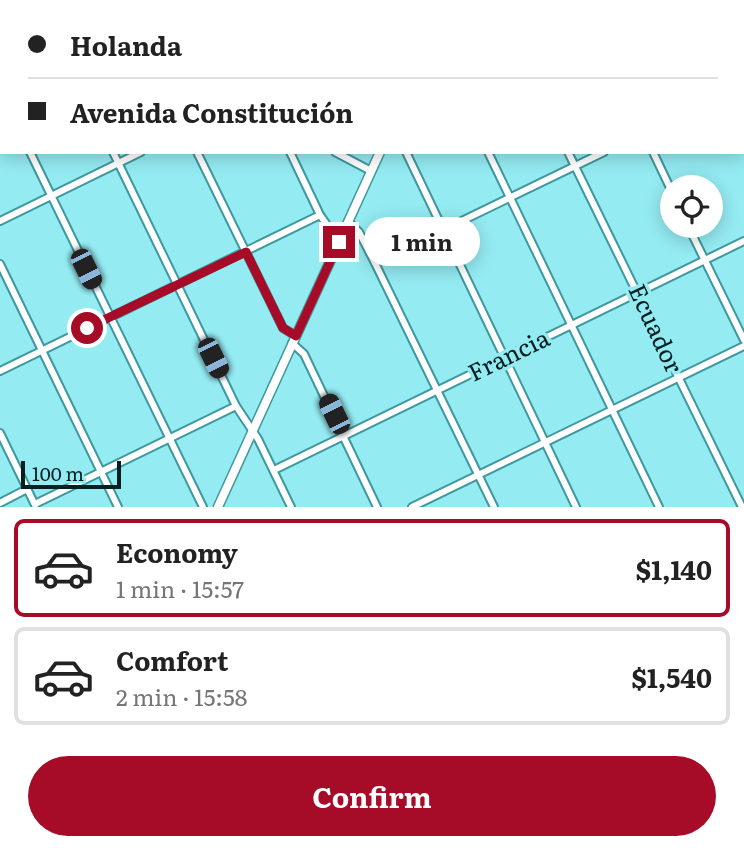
<!DOCTYPE html>
<meta charset="utf-8">
<style>
body{margin:0;font-family:Literata,serif;background:#f2f2f2;color:#222;height:100vh;display:flex;flex-direction:column;font-size:26px;white-space:nowrap}
*{box-sizing:border-box;margin:0}
p{font-size:23px;color:#767676}
.icon{flex:none;width:38px;height:38px;fill:none;stroke:currentColor;stroke-width:2;stroke-linecap:round;stroke-linejoin:round}
.map{position:relative;height:507px;overflow:hidden}
.details{display:flex;flex-direction:column;background:#fff;flex:1}
.details>*{flex:none}
.top-card{position:absolute;left:0px;top:0px;width:746px;height:154px;box-shadow:0 4px 18px #0003;display:grid;align-content:center;height:154px;padding:0 28px;background:#fff}
.buttons{position:absolute;left:660px;top:175px;display:grid;gap:14px}
.buttons a{display:grid;place-items:center;width:63px;height:63px;border-radius:50%;background:#fff;box-shadow:0 4px 18px #0003;font-size:35px}
.scale{position:absolute;left:21px;bottom:18px;width:100px;box-sizing:border-box;padding-left:7px;border:4px solid #031f21;border-top:0;font-size:19px;line-height:24px;white-space:nowrap;color:#031f21;-webkit-text-stroke:5px #94ebf2;paint-order:stroke}
.end{position:absolute;width:32px;height:32px;margin:-16px;border:9px solid #a60b27;background:#fff;box-shadow:0 0 0 4px #fff}
.from{border-radius:50%}
.bubble{position:absolute;height:49px;border-radius:24px;background:#fff;box-shadow:0 4px 18px #0003;font-size:23px;font-weight:700;line-height:49px;text-align:center}
.car{position:absolute;width:21px;height:42px;margin:-21px -10px;border-radius:9px;box-shadow:0 0 5px 2px #0007;background:linear-gradient(#222 24%,#8ab4d8 0 40%,#222 0 76%,#8ab4d8 0 86%,#222 0)}
.top-card b{display:flex;align-items:center;gap:24px;height:66px;font-size:26px}
.top-card b+b{border-top:2px solid #e0e0e0}
.top-card i{width:18px;height:18px;background:#222}
ul{padding:12px 0 0;list-style:none}
li{display:flex;align-items:center;gap:21px;height:98px;margin:0 14px 10px;padding:0 14px;border:4px solid #e0e0e0;border-radius:10px}
li div{flex:1}
li b{display:block;font-size:26px}
li em{font-style:normal;font-weight:700}
li.active{border-color:#a60b27}
li>.icon{width:63px;height:63px;stroke-width:1.5}
.action{display:flex;gap:14px;margin-top:auto;padding:14px 28px}
.action a{flex:1;height:80px;border-radius:42px;background:#a60b27;color:#fff;font-size:28px;font-weight:700;line-height:80px;text-align:center}
.map>svg:first-child{display:block}
</style>
<div class="map">
<svg width="744" height="507" viewBox="0 0 744 507">
<rect width="100%" height="100%" fill="#94ebf2"/>
<g fill="none" stroke-linecap="round" stroke-linejoin="round">
<defs>
<g id="minor">
<polyline points="40,0 41,2"/>
<polyline points="122,0 123,2"/>
<polyline points="219,0 219,2"/>
<polyline points="250,0 251,2"/>
<polyline points="310,0 311,2"/>
<polyline points="340,0 343,2"/>
<polyline points="493,0 494,2"/>
<polyline points="580,0 581,2"/>
<polyline points="145,2 149,0"/>
<polyline points="324,2 326,0"/>
<polyline points="650,2 653,0"/>
<polyline points="720,2 723,0"/>
<polyline points="0,72 2,71"/>
<polyline points="744,90 744,89"/>
<polyline points="0,91 2,95"/>
<polyline points="30,152 203,507"/>
<polyline points="113,152 236,406 258,439 291,507"/>
<polyline points="197,152 283,328 296,336"/>
<polyline points="290,152 320,215 339,242"/>
<polyline points="335,152 371,171"/>
<polyline points="406,152 576,507"/>
<polyline points="488,152 659,507"/>
<polyline points="568,152 742,507"/>
<polyline points="653,152 672,192"/>
<polyline points="0,221 141,152"/>
<polyline points="348,221 359,232 375,263 494,507"/>
<polyline points="688,226 744,340"/>
<polyline points="375,263 604,152"/>
<polyline points="0,264 118,507"/>
<polyline points="292,343 304,354 377,507"/>
<polyline points="0,371 320,215"/>
<polyline points="0,433 35,505"/>
<polyline points="274,470 744,241"/>
<polyline points="0,503 27,489"/>
<polyline points="35,504 236,406"/>
<polyline points="412,507 744,346"/>
</g>
<g id="secondary">
<polyline points="450,2 451,0"/>
<polyline points="218,507 380,152"/>
</g>
</defs>
<use href="#minor" stroke="#3e989e" stroke-width="10"/>
<use href="#secondary" stroke="#3e989e" stroke-width="11"/>
<use href="#minor" stroke="#fff" stroke-width="6"/>
<use href="#secondary" stroke="#fff" stroke-width="8"/>
</g>
<g fill="none" stroke-linecap="round" stroke-linejoin="round">
<polyline stroke="#a60b27" stroke-width="9" points="87,328 246,252 283,328 296,336 339,242"/>
</g>
<g text-anchor="middle" stroke-width="7" stroke-linejoin="round" paint-order="stroke">
<g font-size="24" fill="#031f21" stroke="#94ebf2">
<text transform="translate(655 329) rotate(65)" y="8">Ecuador</text>
<text transform="translate(509 356) rotate(-26)" y="8">Francia</text>
</g>
</g>
</svg>
<div class="buttons">
<a><svg class="icon" aria-label="locate" viewBox="0 0 24 24"><circle cx="12" cy="12" r="6"/><path d="M12 2v4M12 18v4M2 12h4M18 12h4"/></svg></a>
</div>
<div class="scale">100 m</div>
<i class="end from" style="left:87px;top:328px"></i>
<i class="end" style="left:339px;top:242px"></i>
<div class="bubble" style="left:364px;top:217px;width:116px">1 min</div>
<i class="car" style="left:86px;top:269px;rotate:154deg"></i>
<i class="car" style="left:213px;top:358px;rotate:154deg"></i>
<i class="car" style="left:334px;top:414px;rotate:334deg"></i>
<div class="top-card">
<b><i class="from"></i>Holanda</b>
<b><i></i>Avenida Constitución</b>
</div>
</div>
<section class="details">
<ul>
<li class="active"><svg class="icon" aria-label="car" viewBox="0 0 24 24"><path d="M5 17H2v-5l4-1 3-4h7l3 4 3 1v5h-3M9 17h6M6 11h13"/><circle cx="7" cy="17" r="2"/><circle cx="17" cy="17" r="2"/></svg><div><b>Economy</b><p>1 min · 15:57</p></div><em>$1,140</em></li>
<li><svg class="icon" aria-label="car" viewBox="0 0 24 24"><path d="M5 17H2v-5l4-1 3-4h7l3 4 3 1v5h-3M9 17h6M6 11h13"/><circle cx="7" cy="17" r="2"/><circle cx="17" cy="17" r="2"/></svg><div><b>Comfort</b><p>2 min · 15:58</p></div><em>$1,540</em></li>
</ul>
<div class="action"><a>Confirm</a></div>
</section>
